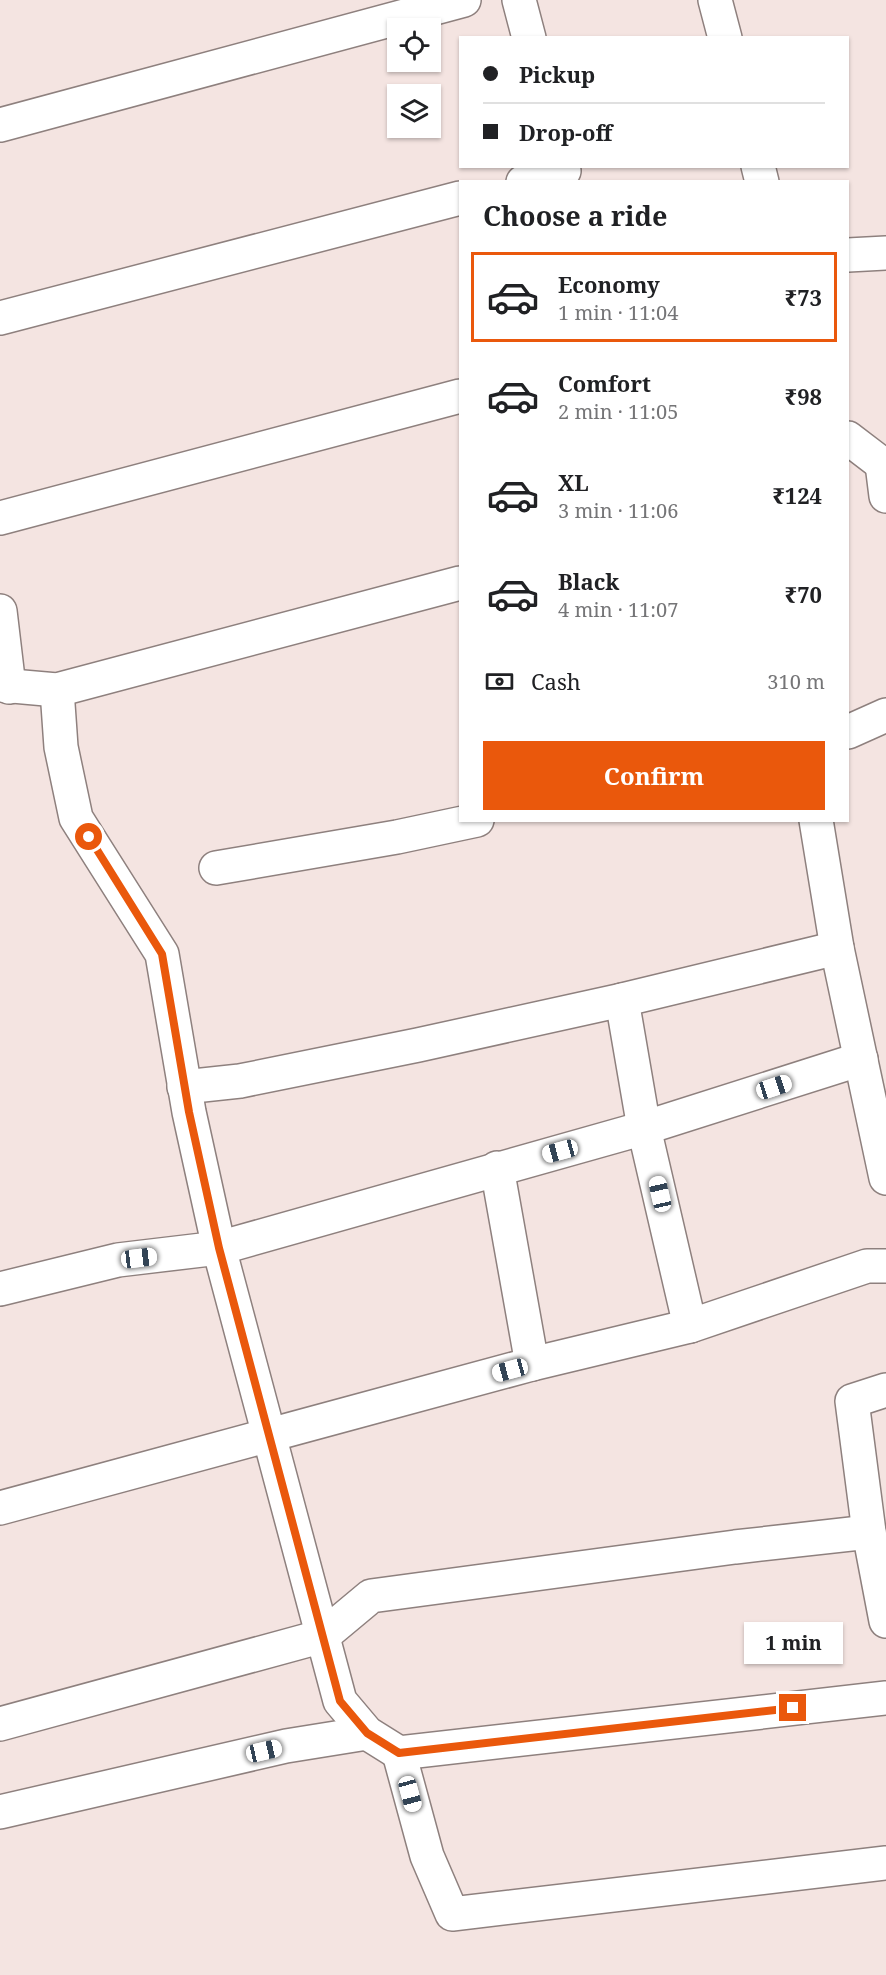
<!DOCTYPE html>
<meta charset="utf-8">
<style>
body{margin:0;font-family:"Noto Serif",serif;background:#f6f6f6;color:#202124;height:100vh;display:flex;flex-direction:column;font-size:22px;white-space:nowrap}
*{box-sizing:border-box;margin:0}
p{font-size:20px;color:#757577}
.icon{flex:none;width:33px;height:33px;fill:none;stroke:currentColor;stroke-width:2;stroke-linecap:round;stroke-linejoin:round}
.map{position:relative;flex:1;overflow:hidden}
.sheet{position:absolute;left:459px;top:180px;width:390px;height:642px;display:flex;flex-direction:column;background:#fff;border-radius:0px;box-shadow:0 2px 4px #0004}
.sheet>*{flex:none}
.banner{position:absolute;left:459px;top:36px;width:390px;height:132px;border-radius:0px;box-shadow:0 2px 4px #0004;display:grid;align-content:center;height:132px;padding:0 24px;background:#fff}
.controls{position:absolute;left:387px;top:18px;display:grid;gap:12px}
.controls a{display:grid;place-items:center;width:54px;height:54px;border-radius:0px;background:#fff;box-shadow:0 2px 4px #0004;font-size:30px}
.end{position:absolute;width:27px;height:27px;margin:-14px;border:8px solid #ea580c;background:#fff;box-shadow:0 0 0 3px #fff}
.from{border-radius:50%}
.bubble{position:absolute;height:42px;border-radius:0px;background:#fff;box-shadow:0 2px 4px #0004;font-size:20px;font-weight:700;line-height:42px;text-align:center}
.car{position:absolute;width:18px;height:36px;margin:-18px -9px;border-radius:8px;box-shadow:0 0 4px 2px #0007;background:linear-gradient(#fff 24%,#345 0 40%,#fff 0 76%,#345 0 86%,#fff 0)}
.banner b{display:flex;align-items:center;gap:21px;height:57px;font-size:22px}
.banner b+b{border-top:2px solid #e0e0e0}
.banner i{width:15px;height:15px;background:#202124}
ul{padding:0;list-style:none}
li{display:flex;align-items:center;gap:18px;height:90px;margin:0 12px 9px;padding:0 12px;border:3px solid transparent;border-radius:0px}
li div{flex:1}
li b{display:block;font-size:22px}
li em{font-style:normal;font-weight:700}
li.current{border-color:#ea580c}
li>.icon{width:54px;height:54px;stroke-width:1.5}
h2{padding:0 24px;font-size:27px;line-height:72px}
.pay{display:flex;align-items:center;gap:15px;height:66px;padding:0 24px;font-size:22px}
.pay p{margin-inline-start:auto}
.action{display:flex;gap:12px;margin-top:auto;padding:12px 24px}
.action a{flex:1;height:69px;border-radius:0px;background:#ea580c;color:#fff;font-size:24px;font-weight:700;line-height:69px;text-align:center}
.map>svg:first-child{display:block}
</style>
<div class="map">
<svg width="886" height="1975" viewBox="0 0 886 1975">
<rect width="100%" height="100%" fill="#f4e4e1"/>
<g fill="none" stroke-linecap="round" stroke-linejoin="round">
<defs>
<g id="street">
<polyline points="519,0 529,38"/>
<polyline points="715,0 725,38"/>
<polyline points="0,125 464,0"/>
<polyline points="758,166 762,182"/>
<polyline points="523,182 564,171"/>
<polyline points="848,255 886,253"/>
<polyline points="0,318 460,198"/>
<polyline points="848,438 882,464 886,464"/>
<polyline points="882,464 886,496"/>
<polyline points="0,518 460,396"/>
<polyline points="0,611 9,687"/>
<polyline points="0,685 57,690 460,583"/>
<polyline points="57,690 61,747 76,818 162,954 189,1112 219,1248 340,1701 367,1733 399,1753 886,1698"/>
<polyline points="848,732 886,715"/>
<polyline points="816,820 837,948 886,1178"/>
<polyline points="216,868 397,837 477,820"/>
<polyline points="184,1087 240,1081 418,1045 622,1000"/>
<polyline points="497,1168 532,1364"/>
<polyline points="0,1289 118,1260 219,1248 644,1128 861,1059"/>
<polyline points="690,1326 644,1128 622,1000 837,948"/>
<polyline points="886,1390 852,1401 869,1532 886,1621"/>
<polyline points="0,1508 532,1364 690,1326 867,1266 886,1266"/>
<polyline points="0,1724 323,1636 371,1596 735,1547 869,1532"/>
<polyline points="399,1753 427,1856 452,1914 886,1863"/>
<polyline points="0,1812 286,1746 367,1733"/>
</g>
</defs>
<use href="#street" stroke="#8e807e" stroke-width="36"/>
<use href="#street" stroke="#fff" stroke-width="33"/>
</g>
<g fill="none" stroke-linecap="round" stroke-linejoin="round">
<polyline stroke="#ea580c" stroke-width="8" points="89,837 162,954 189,1112 219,1248 340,1701 367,1733 399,1753 793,1708"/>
</g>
</svg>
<div class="controls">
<a><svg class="icon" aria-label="locate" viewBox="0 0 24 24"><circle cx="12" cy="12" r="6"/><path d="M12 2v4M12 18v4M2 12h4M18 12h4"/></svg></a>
<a><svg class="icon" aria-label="layers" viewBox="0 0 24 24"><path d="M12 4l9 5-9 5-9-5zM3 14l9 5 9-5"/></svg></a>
</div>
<i class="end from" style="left:89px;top:837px"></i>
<i class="end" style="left:793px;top:1708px"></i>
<div class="bubble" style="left:744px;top:1622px;width:99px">1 min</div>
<i class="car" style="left:774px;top:1087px;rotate:72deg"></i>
<i class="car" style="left:560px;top:1151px;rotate:255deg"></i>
<i class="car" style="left:660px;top:1194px;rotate:347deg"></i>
<i class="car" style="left:139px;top:1258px;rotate:83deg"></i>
<i class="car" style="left:510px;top:1370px;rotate:255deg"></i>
<i class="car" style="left:264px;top:1751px;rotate:77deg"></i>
<i class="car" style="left:410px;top:1794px;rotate:165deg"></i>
<div class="banner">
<b><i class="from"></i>Pickup</b>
<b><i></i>Drop-off</b>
</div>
<section class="sheet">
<h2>Choose a ride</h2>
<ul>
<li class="current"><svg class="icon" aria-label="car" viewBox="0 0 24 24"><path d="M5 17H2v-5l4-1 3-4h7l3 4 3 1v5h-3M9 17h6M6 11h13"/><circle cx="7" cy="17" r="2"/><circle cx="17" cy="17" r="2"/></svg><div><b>Economy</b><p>1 min · 11:04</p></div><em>₹73</em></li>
<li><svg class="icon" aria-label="car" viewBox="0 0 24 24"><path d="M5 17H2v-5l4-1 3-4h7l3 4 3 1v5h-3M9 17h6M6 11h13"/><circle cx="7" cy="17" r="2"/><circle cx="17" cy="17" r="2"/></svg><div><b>Comfort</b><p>2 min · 11:05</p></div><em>₹98</em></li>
<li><svg class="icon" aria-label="car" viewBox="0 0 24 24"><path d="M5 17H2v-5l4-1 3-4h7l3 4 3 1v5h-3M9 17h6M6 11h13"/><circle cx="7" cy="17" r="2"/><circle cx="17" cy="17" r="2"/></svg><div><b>XL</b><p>3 min · 11:06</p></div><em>₹124</em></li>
<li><svg class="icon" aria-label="car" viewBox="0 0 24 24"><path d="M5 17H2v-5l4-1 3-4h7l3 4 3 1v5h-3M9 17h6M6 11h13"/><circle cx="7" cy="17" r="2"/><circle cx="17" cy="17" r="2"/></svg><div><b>Black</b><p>4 min · 11:07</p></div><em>₹70</em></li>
</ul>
<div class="pay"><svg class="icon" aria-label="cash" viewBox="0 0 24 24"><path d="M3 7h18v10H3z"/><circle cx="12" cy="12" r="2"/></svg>Cash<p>310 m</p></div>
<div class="action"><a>Confirm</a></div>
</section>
</div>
